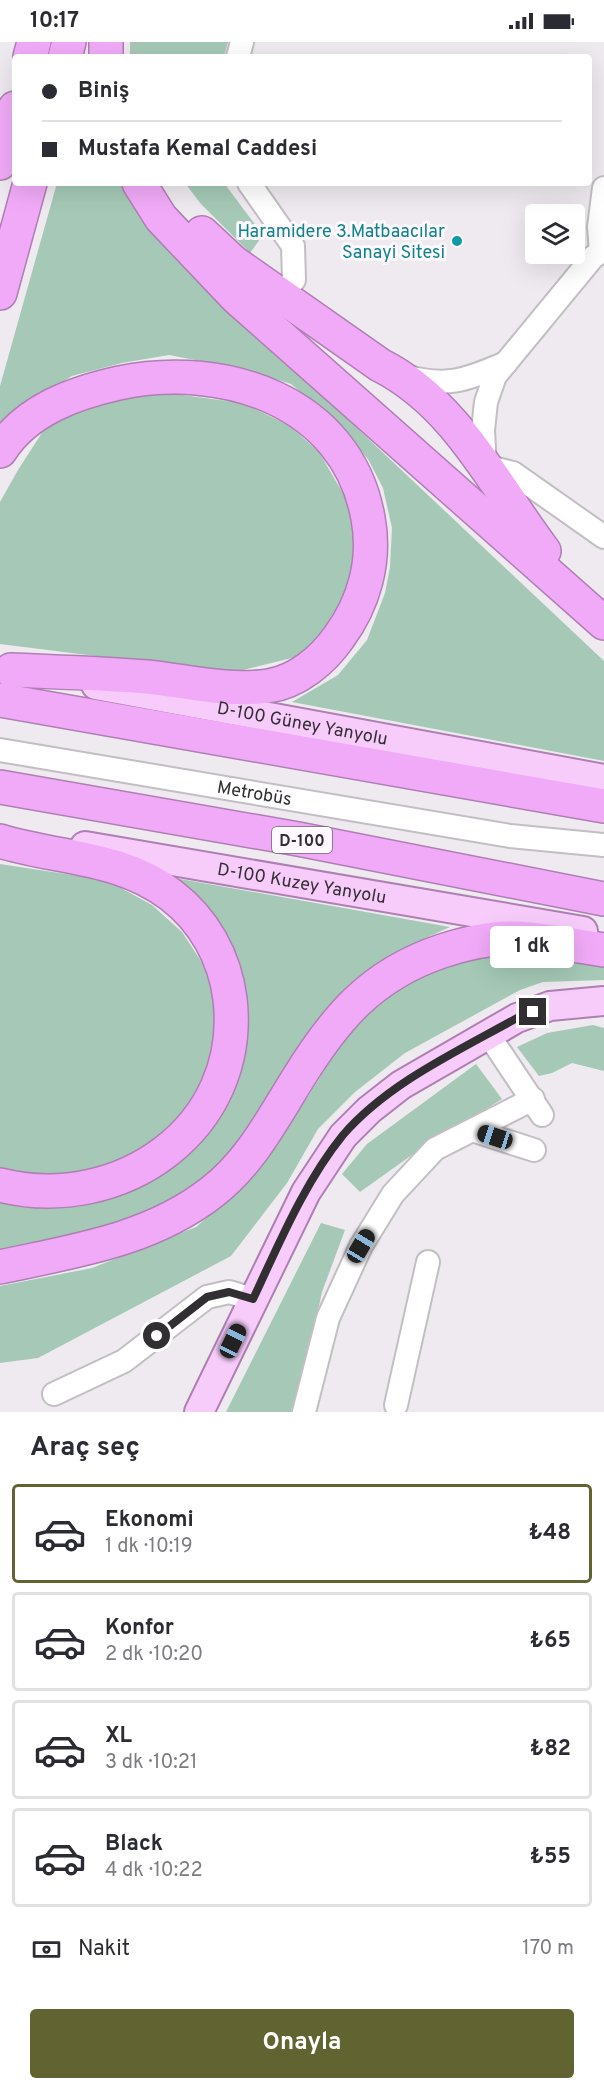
<!DOCTYPE html>
<html lang="tr">
<meta charset="utf-8">
<style>
body{margin:0;font-family:Overpass,sans-serif;background:#f7f7f7;color:#2b2b33;height:100vh;display:flex;flex-direction:column;font-size:22px;white-space:nowrap}
*{box-sizing:border-box;margin:0}
p{font-size:20px;color:#7c7c81}
.icon{flex:none;width:33px;height:33px;fill:none;stroke:currentColor;stroke-width:2;stroke-linecap:round;stroke-linejoin:round}
.map{position:relative;height:1370px;overflow:hidden}
.sheet{display:flex;flex-direction:column;background:#fff;flex:1}
.sheet>*{flex:none}
.guide{position:absolute;left:12px;top:12px;width:580px;height:132px;border-radius:6px;box-shadow:0 6px 24px #0002;display:grid;align-content:center;height:132px;padding:0 30px;background:#fff}
.tools{position:absolute;left:525px;top:162px;display:grid;gap:12px}
.tools a{display:grid;place-items:center;width:60px;height:60px;border-radius:6px;background:#fff;box-shadow:0 6px 24px #0002;font-size:30px}
.end{position:absolute;width:27px;height:27px;margin:-14px;border:8px solid #312f31;background:#fff;box-shadow:0 0 0 3px #fff}
.from{border-radius:50%}
.bubble{position:absolute;height:42px;border-radius:6px;background:#fff;box-shadow:0 6px 24px #0002;font-size:20px;font-weight:700;line-height:42px;text-align:center}
.car{position:absolute;width:18px;height:36px;margin:-18px -9px;border-radius:8px;box-shadow:0 0 4px 2px #0007;background:linear-gradient(#222 24%,#8ab4d8 0 40%,#222 0 76%,#8ab4d8 0 86%,#222 0)}
.guide b{display:flex;align-items:center;gap:21px;height:57px;font-size:22px}
.guide b+b{border-top:2px solid #e1e1e2}
.guide i{width:15px;height:15px;background:#2b2b33}
ul{padding:0;list-style:none}
li{display:flex;align-items:center;gap:18px;height:99px;margin:0 12px 9px;padding:0 18px;border:3px solid #e1e1e2;border-radius:6px}
li div{flex:1}
li b{display:block;font-size:22px}
li em{font-style:normal;font-weight:700}
li.current{border-color:#616330}
li>.icon{width:54px;height:54px;stroke-width:1.5}
h2{padding:0 30px;font-size:27px;line-height:72px}
.pay{display:flex;align-items:center;gap:15px;height:66px;padding:0 30px;font-size:22px}
.pay p{margin-inline-start:auto}
.action{display:flex;gap:12px;margin-top:auto;padding:12px 30px}
.action a{flex:1;height:69px;border-radius:6px;background:#616330;color:#fff;font-size:24px;font-weight:700;line-height:69px;text-align:center}
.status{display:flex;justify-content:space-between;align-items:center;height:42px;padding:0 30px;background:#fff;direction:ltr}
.status svg{height:16px;fill:currentColor}
.map>svg:first-child{display:block}
</style>
<div class="status"><b>10:17</b><svg viewBox="0 0 49 12"><path d="M0 12V9h3v3zM5 12V6h3v6zM10 12V3h3v9zM15 12V0h3v12zM26 1h20v11H26zM47 4h2v5h-2z"/></svg></div>
<div class="map">
<svg width="604" height="1370" viewBox="0 0 604 1370">
<rect width="100%" height="100%" fill="#efeaf0"/>
<g fill="#a5c9b6">
<polygon points="130,0 228,0 224,15 130,15"/>
<polygon points="57,141 124,141 137,170 168,208 604,619 604,719 292,660 338,633 367,598 385,551 390,525 392,486 383,446 368,417 329,374 291,342 247,328 169,313 122,321 72,334 35,356 0,386 0,344"/>
<polygon points="185,141 224,141 263,193 250,211 200,161"/>
<polygon points="144,348 243,361 290,384 319,410 344,453 357,495 355,540 338,578 296,615 231,631 0,602 0,460 18,428 45,386 84,365"/>
<polygon points="0,822 92,836 121,846 152,863 182,890 210,933 220,982 214,1020 169,1092 84,1138 0,1136"/>
<polygon points="169,835 450,885 408,904 379,924 216,1128 177,1158 143,1176 0,1214 0,1158 57,1165 88,1161 118,1152 233,1050 245,1016 249,979 243,937 226,897"/>
<polygon points="505,908 604,919 604,938 543,940 520,948 405,1011 355,1050 318,1087 287,1141 231,1214 38,1316 0,1321 0,1244 92,1226 196,1185 246,1142 309,1053 350,987 386,955 433,925"/>
<polygon points="593,983 604,986 604,1029 572,1021 552,1031 539,1034 517,1005 547,991"/>
<polygon points="476,1022 502,1057 416,1110 360,1150 342,1132 367,1102"/>
<polygon points="321,1181 345,1188 322,1250 296,1370 226,1370"/>
</g>
<g fill="none" stroke-linecap="round" stroke-linejoin="round">
<defs>
<g id="minor">
<polyline points="238,15 242,0"/>
<polyline points="249,141 293,204 294,238 281,253"/>
<polyline points="601,210 593,215 495,334 486,360 483,388 485,424 513,431 604,495"/>
<polyline points="601,210 599,185 604,146"/>
<path d="M404 334C449 346 465 338 506 321"/>
<path id="s1" d="M0 708 510 794 604 803"/>
<polyline points="488,992 542,1073"/>
<polyline points="475,1089 534,1108"/>
<polyline points="54,1352 124,1319 207,1255 229,1250 253,1257"/>
<polyline points="396,1363 428,1220"/>
<polyline points="304,1370 328,1276 361,1204 393,1152 435,1107 533,1057"/>
</g>
<g id="major">
<path id="s2" d="M96 643 604 737"/>
<path id="s3" d="M85 804 583 889"/>
<polyline points="199,1370 306,1150 343,1094 369,1068 401,1043 517,976 550,964 604,959"/>
</g>
<g id="highway">
<polyline points="30,15 34,0"/>
<polyline points="65,15 69,0"/>
<polyline points="106,15 106,0"/>
<polyline points="0,121 15,66"/>
<polyline points="139,141 161,176 237,256 604,581"/>
<path d="M202 191 233 220 380 323C457 362 494 443 544 509"/>
<polyline points="0,251 30,141"/>
<path d="M0 409C26 368 74 351 119 341 223 319 347 358 368 476 376 519 364 561 339 595 323 618 297 640 268 644 227 650 187 639 147 635 101 631 56 630 11 628"/>
<polyline points="0,658 604,764"/>
<polyline points="0,745 298,797 604,857"/>
<path d="M0 799C59 817 120 814 171 853 204 878 225 916 230 957 245 1086 120 1173 0 1143"/>
<path d="M0 1225C74 1209 151 1198 212 1150 250 1121 272 1078 297 1038 335 976 371 933 442 909 466 901 493 895 518 896 547 898 576 904 604 908"/>
</g>
</defs>
<use href="#minor" stroke="#c2bec4" stroke-width="26"/>
<use href="#major" stroke="#ae7fb2" stroke-width="32"/>
<use href="#highway" stroke="#ae7fb2" stroke-width="36"/>
<use href="#minor" stroke="#fff" stroke-width="22"/>
<use href="#major" stroke="#f7ccfb" stroke-width="28"/>
<use href="#highway" stroke="#f1aaf8" stroke-width="33"/>
</g>
<g fill="none" stroke-linecap="round" stroke-linejoin="round">
<path stroke="#312f31" stroke-width="8" d="M157 1294 207 1255 229 1250 253 1257C279 1202 304 1141 343 1093 388 1041 458 1009 517 976L533 970"/>
</g>
<circle fill="#0f9aa8" stroke="#fcf8fd" stroke-width="2" cx="457" cy="199" r="6"/>
<g text-anchor="middle" stroke-width="6" stroke-linejoin="round" paint-order="stroke">
<rect fill="#fcf8fd" stroke="#6e6b6e" stroke-width="1.5" x="272" y="785" width="60" height="26" rx="4.5"/>
<g font-size="16" font-weight="bold" fill="#312f31">
<text x="302" y="804">D-100</text>
</g>
<g font-size="18" fill="#0d838f" stroke="#fcf8fd" text-anchor="end">
<text x="445" y="195">Haramidere 3.Matbaacılar<tspan x="445" dy="21">Sanayi Sitesi</tspan></text>
</g>
<g font-size="18" fill="#312f31" stroke="#fcf8fd">
<text dy="6" stroke="none"><textPath href="#s2" startOffset="210">D-100 Güney Yanyolu</textPath></text>
<text dy="6" stroke="none"><textPath href="#s1" startOffset="258">Metrobüs</textPath></text>
<text dy="6" stroke="none"><textPath href="#s3" startOffset="220">D-100 Kuzey Yanyolu</textPath></text>
</g>
</g>
</svg>
<div class="tools">
<a><svg class="icon" aria-label="layers" viewBox="0 0 24 24"><path d="M12 4l9 5-9 5-9-5zM3 14l9 5 9-5"/></svg></a>
</div>
<i class="end from" style="left:157px;top:1294px"></i>
<i class="end" style="left:533px;top:970px"></i>
<div class="bubble" style="left:490px;top:884px;width:84px">1 dk</div>
<i class="car" style="left:495px;top:1095px;rotate:288deg"></i>
<i class="car" style="left:361px;top:1204px;rotate:31deg"></i>
<i class="car" style="left:233px;top:1299px;rotate:26deg"></i>
<div class="guide">
<b><i class="from"></i>Biniş</b>
<b><i></i>Mustafa Kemal Caddesi</b>
</div>
</div>
<section class="sheet">
<h2>Araç seç</h2>
<ul>
<li class="current"><svg class="icon" aria-label="car" viewBox="0 0 24 24"><path d="M5 17H2v-5l4-1 3-4h7l3 4 3 1v5h-3M9 17h6M6 11h13"/><circle cx="7" cy="17" r="2"/><circle cx="17" cy="17" r="2"/></svg><div><b>Ekonomi</b><p>1 dk · 10:19</p></div><em>₺48</em></li>
<li><svg class="icon" aria-label="car" viewBox="0 0 24 24"><path d="M5 17H2v-5l4-1 3-4h7l3 4 3 1v5h-3M9 17h6M6 11h13"/><circle cx="7" cy="17" r="2"/><circle cx="17" cy="17" r="2"/></svg><div><b>Konfor</b><p>2 dk · 10:20</p></div><em>₺65</em></li>
<li><svg class="icon" aria-label="car" viewBox="0 0 24 24"><path d="M5 17H2v-5l4-1 3-4h7l3 4 3 1v5h-3M9 17h6M6 11h13"/><circle cx="7" cy="17" r="2"/><circle cx="17" cy="17" r="2"/></svg><div><b>XL</b><p>3 dk · 10:21</p></div><em>₺82</em></li>
<li><svg class="icon" aria-label="car" viewBox="0 0 24 24"><path d="M5 17H2v-5l4-1 3-4h7l3 4 3 1v5h-3M9 17h6M6 11h13"/><circle cx="7" cy="17" r="2"/><circle cx="17" cy="17" r="2"/></svg><div><b>Black</b><p>4 dk · 10:22</p></div><em>₺55</em></li>
</ul>
<div class="pay"><svg class="icon" aria-label="cash" viewBox="0 0 24 24"><path d="M3 7h18v10H3z"/><circle cx="12" cy="12" r="2"/></svg>Nakit<p>170 m</p></div>
<div class="action"><a>Onayla</a></div>
</section>
